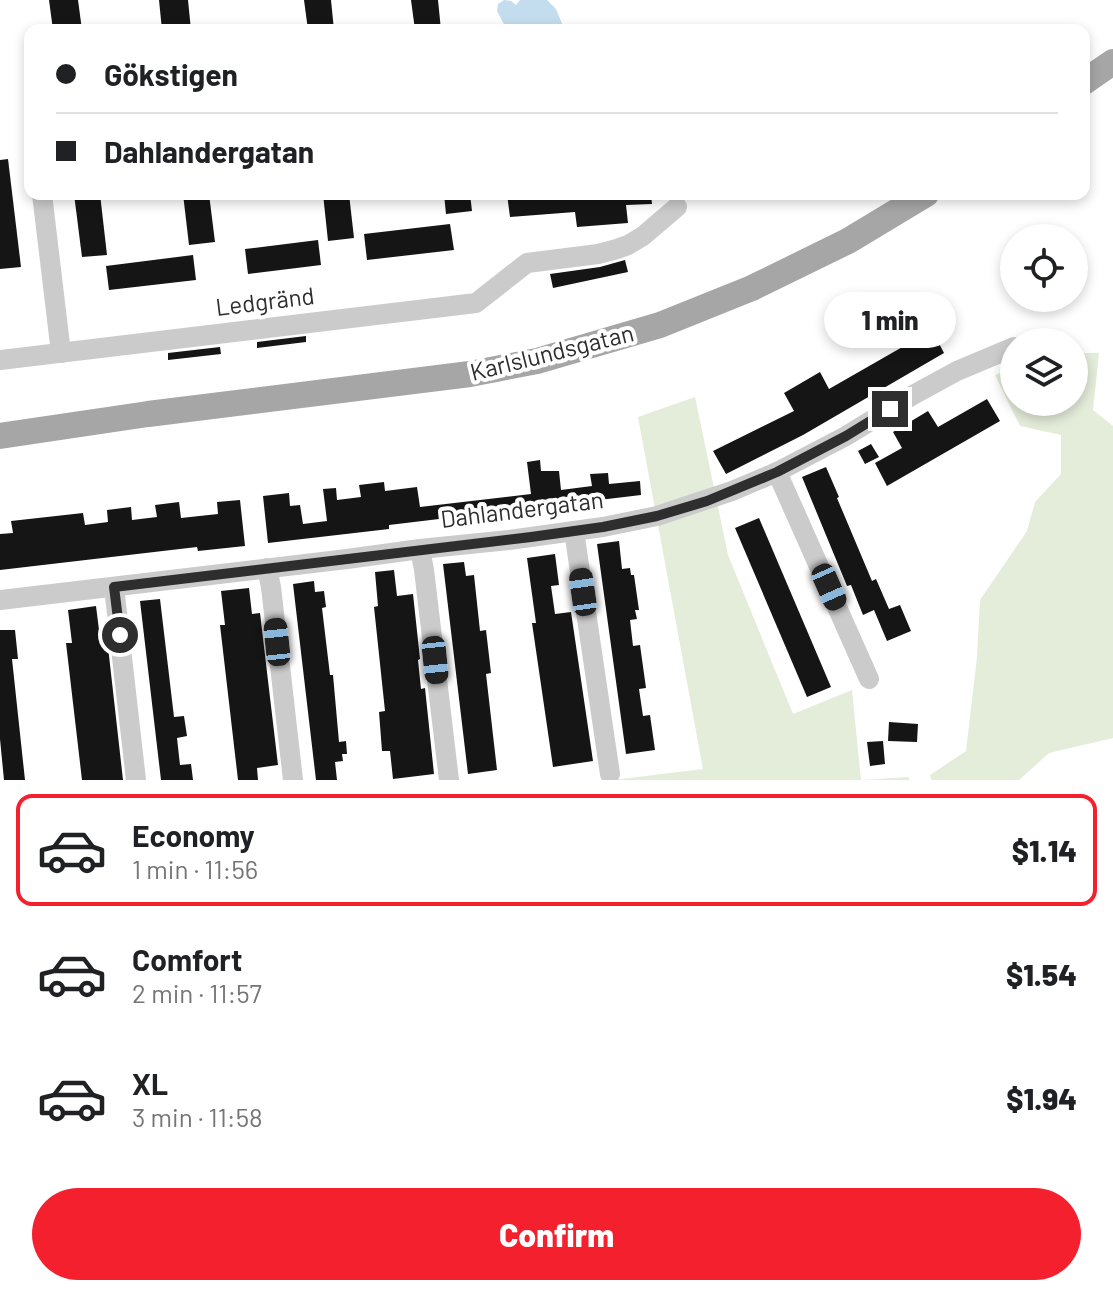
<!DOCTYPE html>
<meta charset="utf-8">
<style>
body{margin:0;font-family:Barlow,sans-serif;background:#f2f2f2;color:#202124;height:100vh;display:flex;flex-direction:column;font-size:30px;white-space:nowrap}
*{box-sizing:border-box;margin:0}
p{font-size:26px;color:#757577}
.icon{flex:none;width:44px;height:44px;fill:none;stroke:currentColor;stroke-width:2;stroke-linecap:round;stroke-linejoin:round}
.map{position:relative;height:780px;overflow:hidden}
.side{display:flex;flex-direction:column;background:#fff;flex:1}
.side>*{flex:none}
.top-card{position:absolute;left:24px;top:24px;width:1066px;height:176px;border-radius:16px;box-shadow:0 4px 12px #0003;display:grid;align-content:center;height:176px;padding:0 32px;background:#fff}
.fabs{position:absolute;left:1000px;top:224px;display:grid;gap:16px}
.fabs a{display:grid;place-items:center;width:88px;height:88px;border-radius:50%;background:#fff;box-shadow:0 4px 12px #0003;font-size:40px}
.end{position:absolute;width:36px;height:36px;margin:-18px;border:10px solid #2e2e2e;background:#fff;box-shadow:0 0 0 4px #fff}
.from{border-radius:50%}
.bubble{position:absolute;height:56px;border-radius:28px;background:#fff;box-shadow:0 4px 12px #0003;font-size:26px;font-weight:800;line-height:56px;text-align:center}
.car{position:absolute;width:24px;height:48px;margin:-24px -12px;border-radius:10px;box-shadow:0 0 6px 2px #0007;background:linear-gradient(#222 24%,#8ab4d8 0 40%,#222 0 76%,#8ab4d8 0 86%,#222 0)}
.top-card b{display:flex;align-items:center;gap:28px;height:76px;font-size:30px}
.top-card b+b{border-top:2px solid #e0e0e0}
.top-card i{width:20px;height:20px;background:#202124}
ul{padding:14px 0 0;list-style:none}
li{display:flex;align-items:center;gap:24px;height:112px;margin:0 16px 12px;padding:0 16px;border:4px solid transparent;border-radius:16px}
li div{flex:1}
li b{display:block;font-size:30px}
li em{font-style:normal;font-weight:800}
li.selected{border-color:#f4202e}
li>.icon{width:72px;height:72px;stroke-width:1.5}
.primary-button{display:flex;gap:16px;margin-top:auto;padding:16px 32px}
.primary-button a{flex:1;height:92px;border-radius:48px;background:#f4202e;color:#fff;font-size:32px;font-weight:800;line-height:92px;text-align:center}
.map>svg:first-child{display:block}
</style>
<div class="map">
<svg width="1113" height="780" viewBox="0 0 1113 780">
<rect width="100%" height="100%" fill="#fff"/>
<g fill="#e4ecda">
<polygon points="1074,353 1099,353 1093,410 1113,426 1113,738 1049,753 1019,780 931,780 930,775 966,751 977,657 980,600 1027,531 1035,502 1061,474 1061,435 1020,426 995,375 1014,368 1014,402 1074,402"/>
<polygon points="695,397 728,555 793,714 852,690 861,780 909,777 909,780 613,780 703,769 638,417"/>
</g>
<polygon fill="#c4ddee" points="504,0 511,1 516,5 520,0 547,0 556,9 563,26 537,30 507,30 497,11 498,4"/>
<g fill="#151515">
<polygon points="49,0 78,0 82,30 53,30"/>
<polygon points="159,0 188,0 191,30 162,30"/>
<polygon points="304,0 331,0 334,30 308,30"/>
<polygon points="411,0 438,0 441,30 415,30"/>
<polygon points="8,159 21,267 0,269 0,160"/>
<polygon points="74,194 100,194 107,255 82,257"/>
<polygon points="183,194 209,194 215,242 189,245"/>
<polygon points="323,194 349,194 354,238 328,241"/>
<polygon points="444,194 470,194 472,211 446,214"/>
<polygon points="507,194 651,194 652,204 626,205 628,223 577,227 575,212 510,217"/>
<polygon points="450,224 454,250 367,260 364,234"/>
<polygon points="318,240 321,265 248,274 245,249"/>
<polygon points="193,255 196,280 109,290 106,266"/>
<polygon points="625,260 628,272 553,288 550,274 600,267"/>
<polygon points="932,330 944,353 803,435 726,474 713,451 794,411 784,393 820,372 829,389"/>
<polygon points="306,336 306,342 257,348 257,342"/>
<polygon points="220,347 221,354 168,360 168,353"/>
<polygon points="987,399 1000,421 887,486 875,463 902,448 893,432 928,411 938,427"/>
<polygon points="871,444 879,457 865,464 858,451"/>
<polygon points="540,460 541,471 559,471 561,490 592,486 590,474 608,473 609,484 640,481 641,495 389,525 389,529 268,543 263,496 289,493 290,506 300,505 303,524 327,521 323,489 336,488 337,500 361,497 359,485 384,482 385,491 417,487 420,507 531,494 527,462"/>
<polygon points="826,467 839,497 837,498 872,581 876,579 889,609 900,605 911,631 887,641 874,610 863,615 851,585 847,586 802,477"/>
<polygon points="240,500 245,546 198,551 197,547 0,570 0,534 13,533 11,521 83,513 85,525 108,522 107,510 131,507 132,520 157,517 155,505 179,502 181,518 218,514 217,502"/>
<polygon points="759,518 831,687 807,697 735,528"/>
<polygon points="619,541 622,569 630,568 631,575 634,575 639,610 635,610 637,619 630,620 633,646 640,645 646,688 639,689 643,716 650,715 655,750 626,754 597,544"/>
<polygon points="555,554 559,585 551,586 555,614 571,612 593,761 553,767 532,623 536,623 527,558"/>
<polygon points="464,562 466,576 474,575 480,631 486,630 491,673 486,674 497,770 468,774 443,564"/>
<polygon points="394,570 397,596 413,594 420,659 418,660 421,689 425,688 434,774 393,779 390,751 382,751 379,712 385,711 374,607 378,606 375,572"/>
<polygon points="314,581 315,592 324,591 326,607 322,608 330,675 333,675 339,742 346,741 347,754 342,754 343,761 335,762 337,780 316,780 293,584"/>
<polygon points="249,588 252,614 260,613 278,765 257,768 258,780 238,780 220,625 225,625 221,591"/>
<polygon points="160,599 174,717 184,716 187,736 177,738 180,765 191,764 193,780 161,780 140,601"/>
<polygon points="96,606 99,630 106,629 123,780 82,780 66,643 72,643 68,610"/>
<polygon points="0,630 15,630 18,659 12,659 25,780 4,780 0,739"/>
<polygon points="889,722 918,724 917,742 888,741"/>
<polygon points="883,741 885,764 870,766 867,742"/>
</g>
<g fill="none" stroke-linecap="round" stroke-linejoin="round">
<g stroke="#cbcbcb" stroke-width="20">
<polyline points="42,194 61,353"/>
<polyline points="1029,342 1032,341"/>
<polyline points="0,360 476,303 527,263 598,254 617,249 628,245 643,236 677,207"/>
<polyline points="777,472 869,679"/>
<polyline points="574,531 610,774"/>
<polyline points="420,549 424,570 449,780"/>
<polyline points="267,568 271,587 293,780"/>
<polyline points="114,587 136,780"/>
<polyline points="0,600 347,559 420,549 509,540 603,527 657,516 732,491 777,472 846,436 913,395 957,371 1014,347"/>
</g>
<g stroke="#a6a6a6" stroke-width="26">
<polyline points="1084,82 1113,62"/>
<polyline points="0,436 148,414 470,374 537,361 660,325 752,288 848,241 926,194"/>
</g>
</g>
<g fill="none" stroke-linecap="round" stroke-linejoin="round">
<polyline stroke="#2e2e2e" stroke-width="10" points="120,635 114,587 531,537 603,527 657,516 707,501 777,472 846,436 890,409"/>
</g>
<g text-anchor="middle" stroke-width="8" stroke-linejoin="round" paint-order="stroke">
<g font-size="24" fill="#2e2e2e" stroke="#fff">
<text transform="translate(265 302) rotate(-7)" y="8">Ledgränd</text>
<text transform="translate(552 353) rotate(-14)" y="8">Karlslundsgatan</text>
<text transform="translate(522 510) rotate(-7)" y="8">Dahlandergatan</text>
</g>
</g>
</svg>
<div class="fabs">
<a><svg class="icon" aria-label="locate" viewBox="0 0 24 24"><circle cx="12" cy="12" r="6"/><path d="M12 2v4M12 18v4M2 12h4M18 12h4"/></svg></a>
<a><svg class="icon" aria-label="layers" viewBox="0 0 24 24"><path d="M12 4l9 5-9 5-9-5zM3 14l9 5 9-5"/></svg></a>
</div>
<i class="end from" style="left:120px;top:635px"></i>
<i class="end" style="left:890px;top:409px"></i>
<div class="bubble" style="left:824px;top:292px;width:132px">1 min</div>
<i class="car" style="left:829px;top:587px;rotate:156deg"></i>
<i class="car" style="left:583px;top:592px;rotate:352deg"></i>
<i class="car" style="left:277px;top:642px;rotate:354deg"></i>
<i class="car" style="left:435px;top:660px;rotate:174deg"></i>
<div class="top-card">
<b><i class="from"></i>Gökstigen</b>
<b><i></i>Dahlandergatan</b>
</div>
</div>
<section class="side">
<ul>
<li class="selected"><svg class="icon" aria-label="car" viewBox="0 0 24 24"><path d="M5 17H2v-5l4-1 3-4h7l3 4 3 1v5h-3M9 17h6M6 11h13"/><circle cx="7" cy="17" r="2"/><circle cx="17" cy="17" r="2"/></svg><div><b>Economy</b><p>1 min · 11:56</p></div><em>$1.14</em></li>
<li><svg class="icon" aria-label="car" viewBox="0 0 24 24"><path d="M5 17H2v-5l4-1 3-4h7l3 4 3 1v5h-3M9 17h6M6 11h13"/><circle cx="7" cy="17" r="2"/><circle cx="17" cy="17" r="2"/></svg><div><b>Comfort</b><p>2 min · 11:57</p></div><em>$1.54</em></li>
<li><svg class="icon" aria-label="car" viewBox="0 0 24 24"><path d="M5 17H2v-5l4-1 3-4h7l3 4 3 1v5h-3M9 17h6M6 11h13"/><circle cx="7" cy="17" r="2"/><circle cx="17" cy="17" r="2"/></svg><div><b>XL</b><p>3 min · 11:58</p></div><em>$1.94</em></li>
</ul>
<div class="primary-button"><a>Confirm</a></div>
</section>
